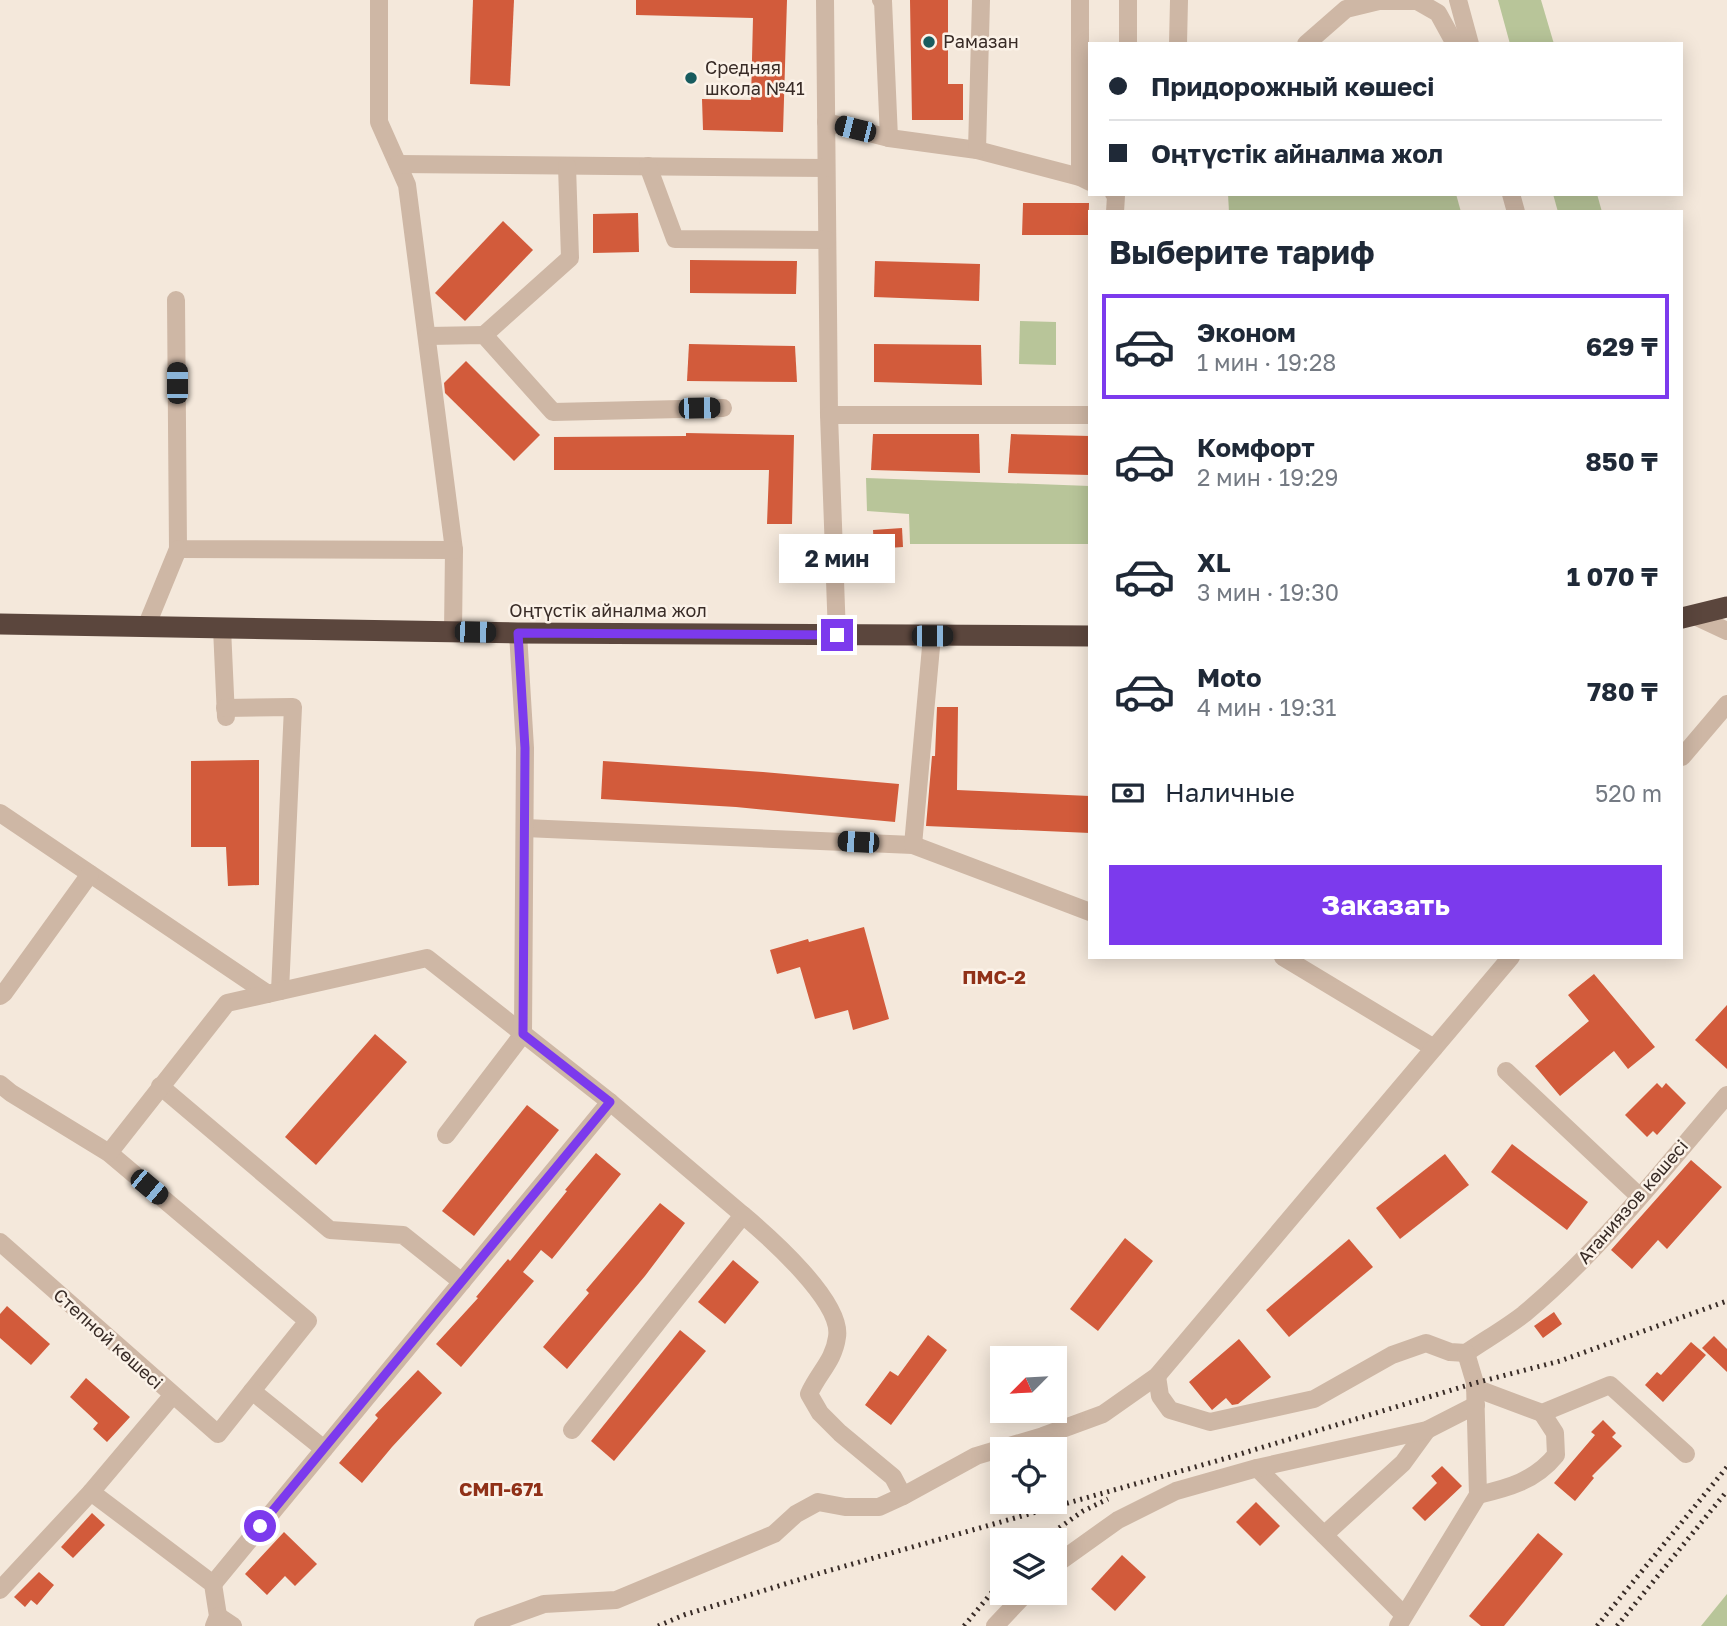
<!DOCTYPE html>
<html lang="ru">
<meta charset="utf-8">
<style>
body{margin:0;font-family:"Golos Text",sans-serif;background:#f2f2f3;color:#1f2937;height:100vh;display:flex;flex-direction:column;font-size:26px;white-space:nowrap}
*{box-sizing:border-box;margin:0}
p{font-size:23px;color:#747a83}
.icon{flex:none;width:38px;height:38px;fill:none;stroke:currentColor;stroke-width:2;stroke-linecap:round;stroke-linejoin:round}
.map{position:relative;flex:1;overflow:hidden}
.panel{position:absolute;left:1088px;top:210px;width:595px;height:749px;display:flex;flex-direction:column;background:#fff;border-radius:0px;box-shadow:0 4px 18px #0003}
.panel>*{flex:none}
.banner{position:absolute;left:1088px;top:42px;width:595px;height:154px;border-radius:0px;box-shadow:0 4px 18px #0003;display:grid;align-content:center;height:154px;padding:0 21px;background:#fff}
.needle{width:46px;rotate:246deg}
.fabs{position:absolute;left:990px;top:1346px;display:grid;gap:14px}
.fabs a{display:grid;place-items:center;width:77px;height:77px;border-radius:0px;background:#fff;box-shadow:0 4px 18px #0003;font-size:35px}
.end{position:absolute;width:32px;height:32px;margin:-16px;border:9px solid #7c3aed;background:#fff;box-shadow:0 0 0 4px #fff}
.from{border-radius:50%}
.bubble{position:absolute;height:49px;border-radius:0px;background:#fff;box-shadow:0 4px 18px #0003;font-size:23px;font-weight:700;line-height:49px;text-align:center}
.car{position:absolute;width:21px;height:42px;margin:-21px -10px;border-radius:9px;box-shadow:0 0 5px 2px #0007;background:linear-gradient(#222 24%,#8ab4d8 0 40%,#222 0 76%,#8ab4d8 0 86%,#222 0)}
.banner b{display:flex;align-items:center;gap:24px;height:66px;font-size:26px}
.banner b+b{border-top:2px solid #e0e1e3}
.banner i{width:18px;height:18px;background:#1f2937}
ul{padding:0;list-style:none}
li{display:flex;align-items:center;gap:21px;height:105px;margin:0 14px 10px;padding:0 7px;border:4px solid transparent;border-radius:0px}
li div{flex:1}
li b{display:block;font-size:26px}
li em{font-style:normal;font-weight:700}
li.on{border-color:#7c3aed}
li>.icon{width:63px;height:63px;stroke-width:1.5}
h2{padding:0 21px;font-size:32px;line-height:84px}
.pay{display:flex;align-items:center;gap:18px;height:77px;padding:0 21px;font-size:26px}
.pay p{margin-inline-start:auto}
.button{display:flex;gap:14px;margin-top:auto;padding:14px 21px}
.button a{flex:1;height:80px;border-radius:0px;background:#7c3aed;color:#fff;font-size:28px;font-weight:700;line-height:80px;text-align:center}
.map>svg:first-child{display:block}
</style>
<div class="map">
<svg width="1727" height="1626" viewBox="0 0 1727 1626">
<rect width="100%" height="100%" fill="#f4e8db"/>
<g fill="#b8c599">
<polygon points="1498,0 1541,0 1554,44 1510,44"/>
<polygon points="1228,194 1456,194 1461,212 1229,212"/>
<polygon points="1553,194 1597,194 1602,212 1558,212"/>
<polygon points="1020,321 1056,322 1056,365 1019,364"/>
<polygon points="866,478 1090,486 1090,544 910,544 909,514 867,511"/>
<polygon points="1727,1594 1727,1626 1701,1626"/>
</g>
<g fill="#d25b3b">
<polygon points="473,0 514,0 510,86 470,84"/>
<polygon points="636,0 787,0 783,132 703,130 702,99 751,100 753,18 636,15"/>
<polygon points="910,0 948,0 948,84 963,84 963,120 912,120"/>
<polygon points="1023,203 1089,203 1088,235 1022,235"/>
<polygon points="638,213 639,252 593,253 593,214"/>
<polygon points="503,221 533,250 465,321 435,293"/>
<polygon points="690,260 797,261 796,294 690,293"/>
<polygon points="875,261 980,264 979,301 874,297"/>
<polygon points="689,344 795,346 797,382 687,381"/>
<polygon points="874,344 981,345 982,385 874,382"/>
<polygon points="466,361 540,435 514,461 445,393 444,383"/>
<polygon points="686,433 794,435 792,524 767,524 769,470 554,470 554,437 686,436"/>
<polygon points="873,434 979,434 980,473 871,470"/>
<polygon points="1011,434 1090,436 1090,475 1008,473"/>
<polygon points="902,528 903,547 874,549 873,530"/>
<polygon points="937,707 958,707 957,790 1090,796 1090,833 926,826 932,756 935,756"/>
<polygon points="259,760 259,885 228,886 226,847 191,847 191,761"/>
<polygon points="603,761 763,772 899,784 895,822 736,807 601,799"/>
<polygon points="864,927 889,1019 853,1030 848,1010 815,1019 800,967 777,974 770,950 808,939 809,942"/>
<polygon points="1594,974 1655,1047 1628,1069 1614,1051 1560,1096 1535,1066 1589,1021 1568,995"/>
<polygon points="1727,1005 1727,1069 1695,1040"/>
<polygon points="375,1034 407,1062 316,1165 285,1137"/>
<polygon points="1657,1083 1662,1088 1666,1083 1686,1103 1657,1135 1653,1131 1647,1137 1625,1115"/>
<polygon points="527,1105 559,1130 474,1236 442,1211"/>
<polygon points="1512,1144 1588,1202 1567,1230 1491,1172"/>
<polygon points="596,1153 621,1174 552,1259 541,1250 523,1272 534,1281 461,1367 436,1344 478,1298 476,1297 508,1259 510,1261 567,1191 565,1190"/>
<polygon points="1445,1154 1469,1185 1400,1239 1376,1208"/>
<polygon points="1691,1160 1722,1187 1667,1249 1658,1240 1632,1269 1611,1250"/>
<polygon points="660,1203 685,1223 645,1276 567,1369 543,1347 589,1293 586,1290"/>
<polygon points="1125,1238 1153,1261 1098,1331 1070,1309"/>
<polygon points="1349,1239 1373,1267 1289,1337 1266,1310"/>
<polygon points="733,1260 759,1282 725,1324 698,1302"/>
<polygon points="7,1306 50,1344 31,1365 0,1338 0,1314"/>
<polygon points="1554,1312 1562,1324 1543,1338 1534,1326"/>
<polygon points="680,1330 706,1351 614,1461 591,1441"/>
<polygon points="928,1335 947,1350 891,1425 865,1405 890,1371 898,1376"/>
<polygon points="1714,1336 1727,1349 1727,1372 1702,1348"/>
<polygon points="1239,1339 1271,1377 1238,1404 1232,1405 1226,1398 1212,1410 1189,1382"/>
<polygon points="1691,1342 1706,1355 1663,1402 1645,1385 1657,1372 1661,1375"/>
<polygon points="418,1370 442,1393 392,1447 362,1483 339,1463 378,1418 375,1415"/>
<polygon points="86,1378 130,1417 107,1442 93,1429 98,1423 70,1397"/>
<polygon points="1603,1420 1616,1433 1612,1437 1622,1446 1592,1476 1594,1478 1575,1501 1554,1483 1595,1435 1591,1432"/>
<polygon points="1442,1466 1462,1486 1425,1521 1412,1508 1437,1483 1431,1476"/>
<polygon points="1256,1502 1280,1526 1260,1546 1236,1522"/>
<polygon points="92,1513 105,1525 73,1558 61,1547"/>
<polygon points="284,1532 317,1564 295,1586 285,1576 267,1595 245,1574"/>
<polygon points="1538,1533 1563,1554 1504,1626 1481,1626 1469,1616"/>
<polygon points="1122,1555 1146,1577 1115,1611 1091,1589"/>
<polygon points="39,1572 54,1585 37,1605 31,1600 25,1607 14,1597"/>
</g>
<g fill="none" stroke-linecap="round" stroke-linejoin="round">
<g stroke="#ceb7a5" stroke-width="18">
<polyline points="379,0 379,122 407,185 454,550 453,632"/>
<polyline points="825,0 829,415 837,635"/>
<polyline points="881,0 883,1 889,138"/>
<polyline points="1080,0 1080,177"/>
<polyline points="1128,0 1128,44"/>
<polyline points="1458,0 1470,44"/>
<polyline points="1178,44 1179,0"/>
<polyline points="1306,44 1346,9 1379,1 1417,1 1438,13 1455,44"/>
<polyline points="826,122 889,138 977,150 1080,177 1090,182"/>
<polyline points="977,150 981,0"/>
<polyline points="398,164 826,168"/>
<polyline points="648,166 675,239 827,240"/>
<polyline points="1114,194 1116,196 1115,212"/>
<polyline points="1511,194 1516,212"/>
<polyline points="176,300 178,549 454,550"/>
<polyline points="484,335 570,258 567,166"/>
<polyline points="428,336 484,335 553,412 723,408"/>
<polyline points="829,415 1090,415"/>
<polyline points="1695,616 1727,631"/>
<polyline points="146,627 178,549"/>
<polyline points="222,628 226,717"/>
<polyline points="225,708 293,707 280,991"/>
<polyline points="1682,757 1727,704"/>
<polyline points="0,813 268,994"/>
<polyline points="525,828 913,845 1090,912"/>
<polyline points="913,845 932,636"/>
<polyline points="1283,957 1434,1048"/>
<polyline points="0,996 4,993 90,874"/>
<polyline points="1506,1071 1639,1196"/>
<polyline points="0,1084 11,1093 109,1153 308,1321 252,1391"/>
<polyline points="160,1086 330,1230 403,1235 462,1282"/>
<polyline points="446,1135 523,1034 525,748 518,633"/>
<polyline points="109,1153 227,1003 427,958 610,1102 743,1215 572,1430"/>
<path d="M743 1215C768 1236 843 1302 837 1337 834 1361 818 1373 809 1394L820 1413 840 1433 893 1477 903 1496 976 1456 1043 1436 1103 1414 1157 1376 1511 957"/>
<polyline points="0,1242 218,1434 252,1391 324,1449"/>
<path d="M1466 1353C1485 1340 1506 1328 1524 1314 1601 1250 1662 1170 1727 1095"/>
<polyline points="1157,1376 1160,1396 1170,1410 1210,1422 1314,1399 1392,1355 1426,1343 1450,1352 1466,1353"/>
<polyline points="1475,1388 1542,1413 1610,1385 1686,1454"/>
<polyline points="1257,1468 1404,1615"/>
<polyline points="91,1492 172,1396"/>
<path d="M1478 1495C1508 1488 1535 1481 1556 1455L1555 1433 1542 1413"/>
<polyline points="1324,1535 1403,1463 1427,1430"/>
<polyline points="1055,1565 1118,1520 1176,1491 1257,1468 1427,1430 1476,1405"/>
<polyline points="213,1584 610,1102"/>
<polyline points="0,1590 91,1492 213,1584 218,1616 214,1626"/>
<polyline points="218,1616 233,1626"/>
<polyline points="483,1626 544,1604 616,1600 774,1534 796,1514 818,1502 845,1507 879,1507 903,1496"/>
<polyline points="995,1626 1027,1592"/>
<polyline points="1398,1626 1478,1495 1475,1383 1466,1353"/>
</g>
<g stroke="#5b463d" stroke-width="21">
<polyline points="1682,618 1727,607"/>
<polyline points="0,624 518,633 1090,636"/>
</g>
<g stroke="#392c27" stroke-width="5" stroke-dasharray="2 5" stroke-linecap="butt">
<polyline points="1042,1540 1083,1511 1108,1499"/>
<polyline points="658,1626 684,1615 824,1572 1227,1458 1475,1383 1560,1361 1727,1301"/>
<polyline points="964,1626 1003,1579"/>
<polyline points="1597,1626 1727,1467"/>
<polyline points="1617,1626 1727,1491"/>
</g>
</g>
<g fill="none" stroke-linecap="round" stroke-linejoin="round">
<polyline stroke="#7c3aed" stroke-width="9" points="260,1526 610,1102 523,1034 525,748 518,633 837,635"/>
</g>
<g fill="#185c5f" stroke="#fbf2e8" stroke-width="2.5">
<circle cx="929" cy="42" r="7"/>
<circle cx="691" cy="78" r="7"/>
</g>
<g text-anchor="middle" stroke-width="5" stroke-linejoin="round" paint-order="stroke">
<g font-size="18" fill="#392c27" stroke="#fbf2e8" text-anchor="start">
<text x="943" y="48">Рамазан</text>
<text x="705" y="74">Средняя<tspan x="705" dy="21">школа №41</tspan></text>
</g>
<g font-size="18" fill="#392c27" stroke="#fbf2e8">
<text x="608" y="617">Оңтүстік айналма жол</text>
<text transform="translate(1633 1202) rotate(-49)" y="6">Атаниязов көшесі</text>
<text transform="translate(108 1339) rotate(42)" y="6">Степной көшесі</text>
</g>
<g font-size="19" font-weight="bold" fill="#903118" stroke="#fbf2e8">
<text x="994" y="984">ПМС-2</text>
<text x="501" y="1496">СМП-671</text>
</g>
</g>
</svg>
<div class="fabs">
<a><svg class="needle" viewBox="-14 -14 28 28"><path d="M0-13l5 13h-10z" fill="#e53935"/><path d="M0 13l5-13h-10z" fill="#747a83"/></svg></a>
<a><svg class="icon" aria-label="locate" viewBox="0 0 24 24"><circle cx="12" cy="12" r="6"/><path d="M12 2v4M12 18v4M2 12h4M18 12h4"/></svg></a>
<a><svg class="icon" aria-label="layers" viewBox="0 0 24 24"><path d="M12 4l9 5-9 5-9-5zM3 14l9 5 9-5"/></svg></a>
</div>
<i class="end from" style="left:260px;top:1526px"></i>
<i class="end" style="left:837px;top:635px"></i>
<div class="bubble" style="left:779px;top:534px;width:116px">2 мин</div>
<i class="car" style="left:855px;top:129px;rotate:284deg"></i>
<i class="car" style="left:177px;top:383px;rotate:0deg"></i>
<i class="car" style="left:699px;top:408px;rotate:89deg"></i>
<i class="car" style="left:475px;top:632px;rotate:91deg"></i>
<i class="car" style="left:932px;top:636px;rotate:90deg"></i>
<i class="car" style="left:858px;top:842px;rotate:273deg"></i>
<i class="car" style="left:149px;top:1187px;rotate:130deg"></i>
<div class="banner">
<b><i class="from"></i>Придорожный көшесі</b>
<b><i></i>Оңтүстік айналма жол</b>
</div>
<section class="panel">
<h2>Выберите тариф</h2>
<ul>
<li class="on"><svg class="icon" aria-label="car" viewBox="0 0 24 24"><path d="M5 17H2v-5l4-1 3-4h7l3 4 3 1v5h-3M9 17h6M6 11h13"/><circle cx="7" cy="17" r="2"/><circle cx="17" cy="17" r="2"/></svg><div><b>Эконом</b><p>1 мин · 19:28</p></div><em>629 ₸</em></li>
<li><svg class="icon" aria-label="car" viewBox="0 0 24 24"><path d="M5 17H2v-5l4-1 3-4h7l3 4 3 1v5h-3M9 17h6M6 11h13"/><circle cx="7" cy="17" r="2"/><circle cx="17" cy="17" r="2"/></svg><div><b>Комфорт</b><p>2 мин · 19:29</p></div><em>850 ₸</em></li>
<li><svg class="icon" aria-label="car" viewBox="0 0 24 24"><path d="M5 17H2v-5l4-1 3-4h7l3 4 3 1v5h-3M9 17h6M6 11h13"/><circle cx="7" cy="17" r="2"/><circle cx="17" cy="17" r="2"/></svg><div><b>XL</b><p>3 мин · 19:30</p></div><em>1 070 ₸</em></li>
<li><svg class="icon" aria-label="car" viewBox="0 0 24 24"><path d="M5 17H2v-5l4-1 3-4h7l3 4 3 1v5h-3M9 17h6M6 11h13"/><circle cx="7" cy="17" r="2"/><circle cx="17" cy="17" r="2"/></svg><div><b>Moto</b><p>4 мин · 19:31</p></div><em>780 ₸</em></li>
</ul>
<div class="pay"><svg class="icon" aria-label="cash" viewBox="0 0 24 24"><path d="M3 7h18v10H3z"/><circle cx="12" cy="12" r="2"/></svg>Наличные<p>520 m</p></div>
<div class="button"><a>Заказать</a></div>
</section>
</div>
